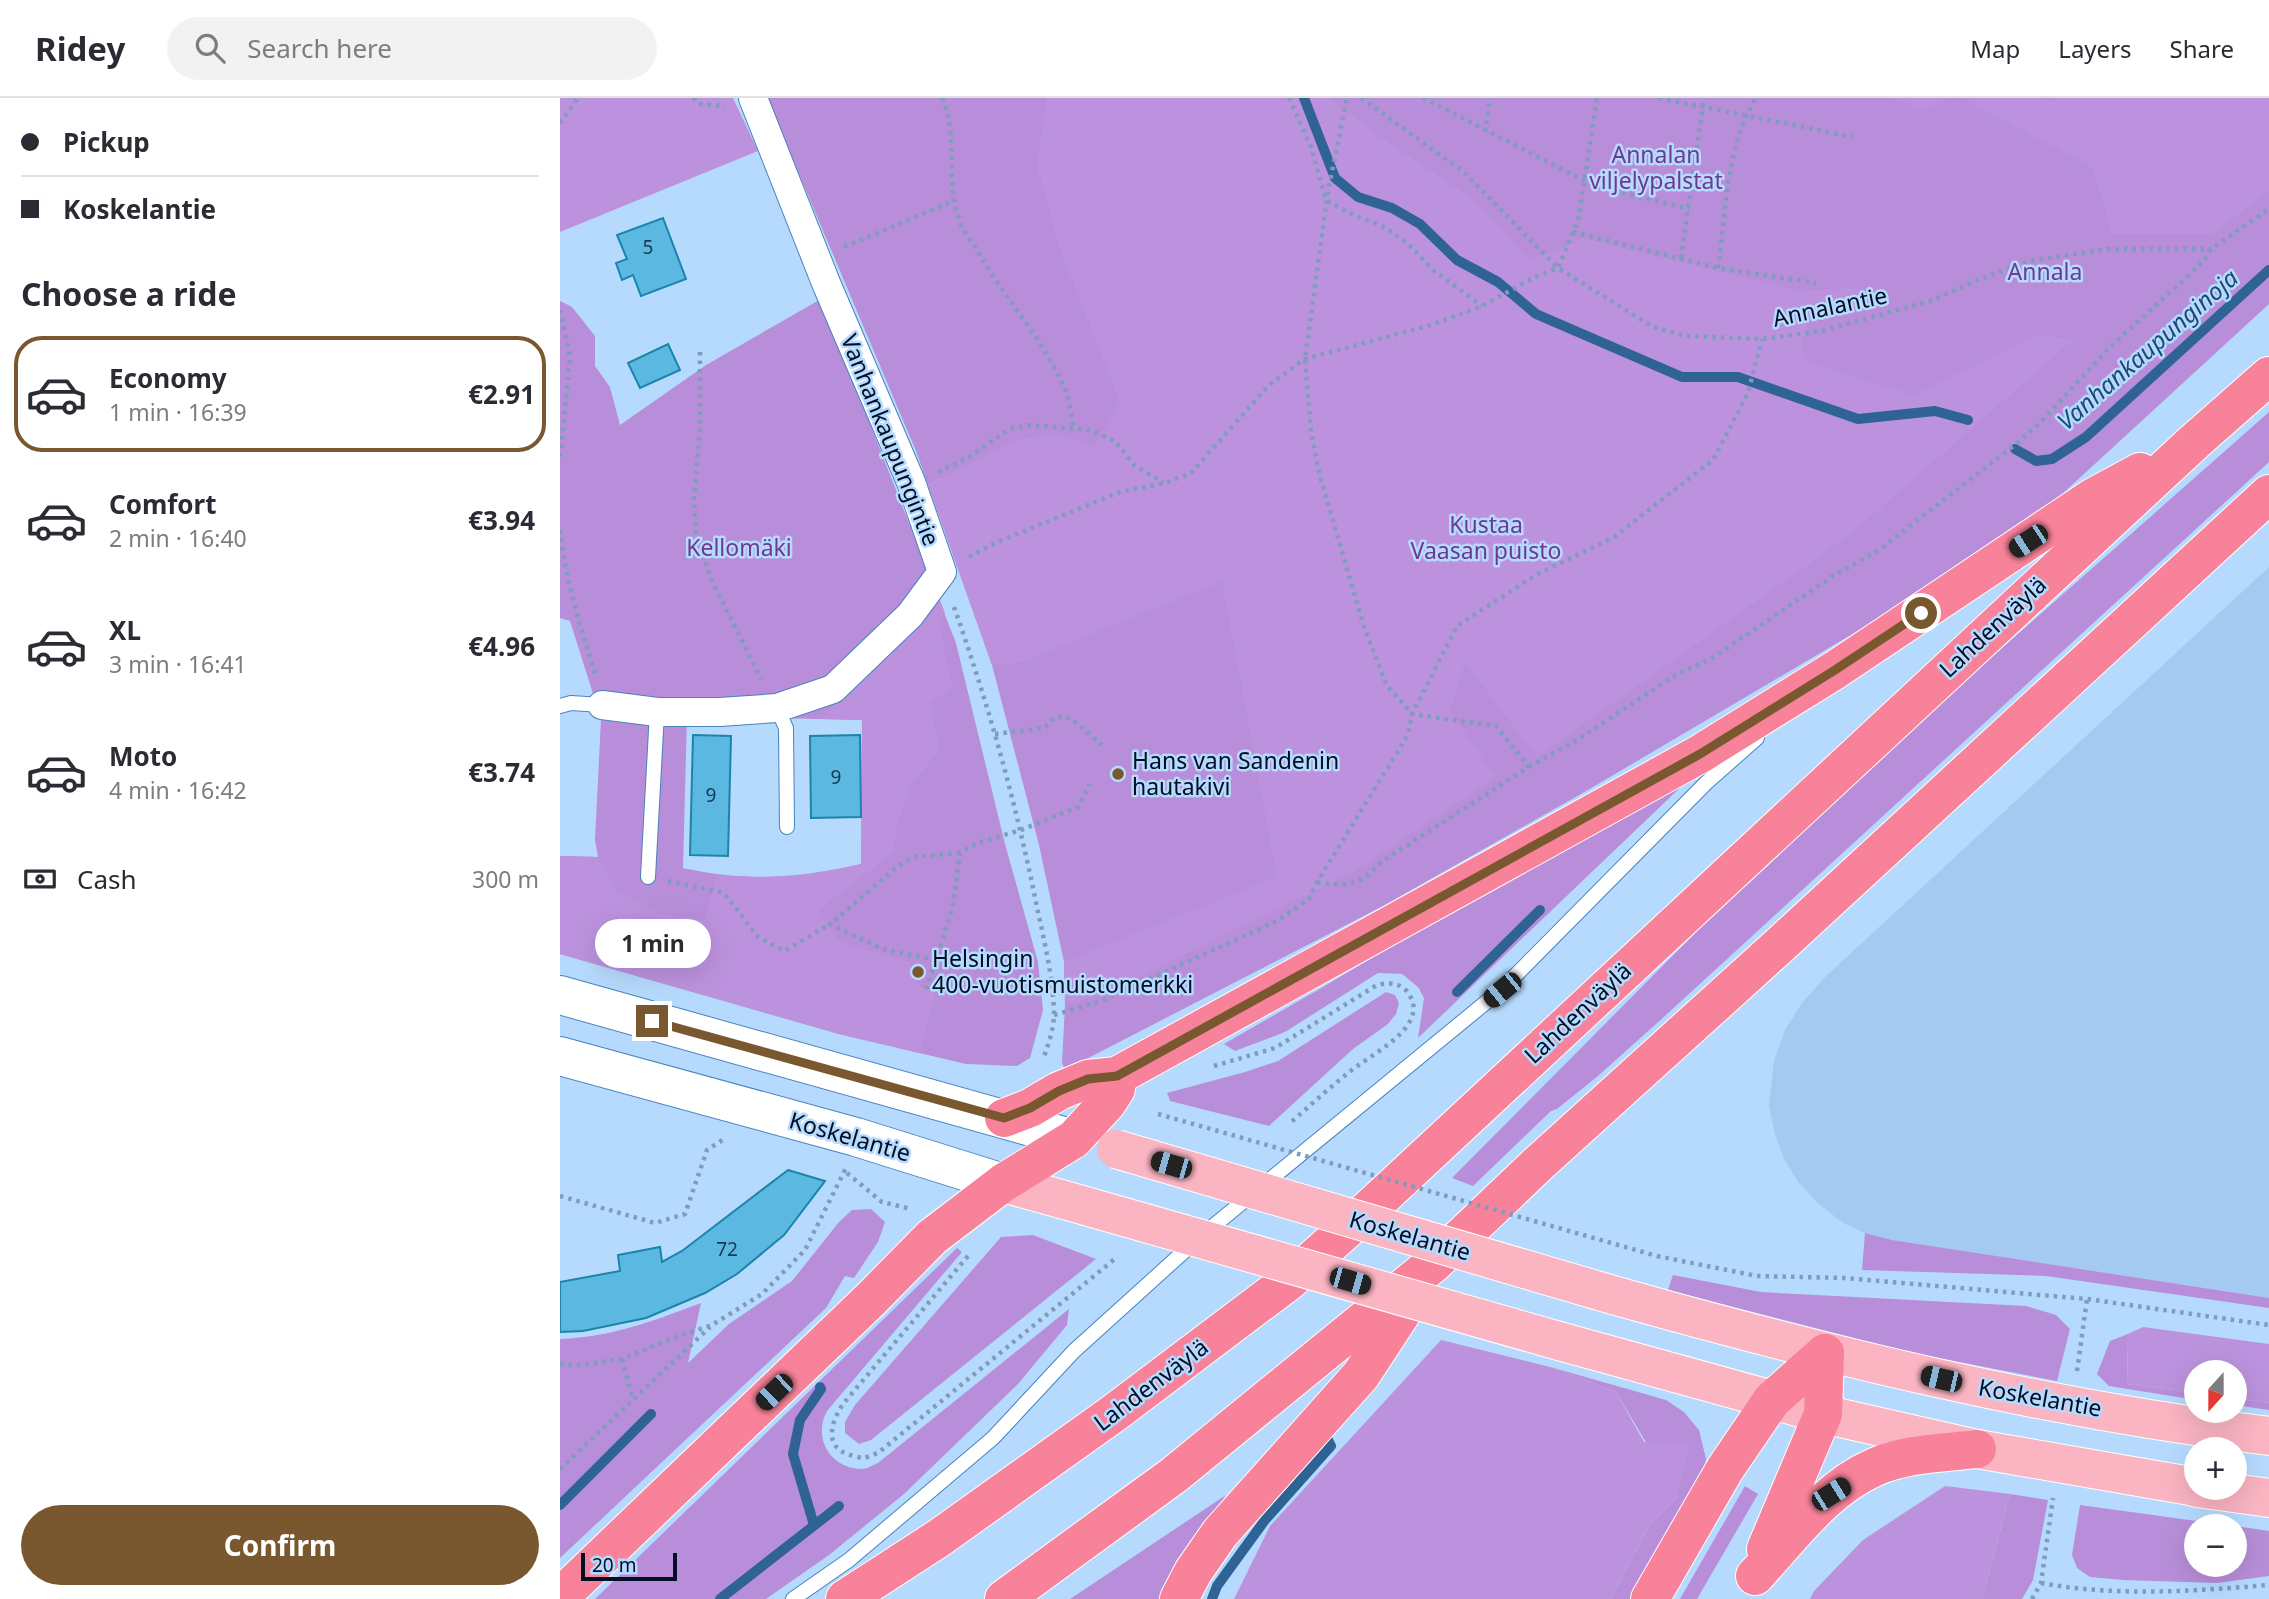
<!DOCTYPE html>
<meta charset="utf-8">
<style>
body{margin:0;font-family:"Noto Sans",sans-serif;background:#f2f2f3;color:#2b2b33;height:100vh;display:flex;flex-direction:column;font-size:26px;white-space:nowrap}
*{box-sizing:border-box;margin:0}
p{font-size:23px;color:#7c7c81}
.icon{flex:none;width:38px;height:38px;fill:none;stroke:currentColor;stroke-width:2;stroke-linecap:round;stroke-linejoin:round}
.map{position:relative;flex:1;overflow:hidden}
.panel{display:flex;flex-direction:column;background:#fff;width:560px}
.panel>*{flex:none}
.hud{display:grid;align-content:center;height:154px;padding:0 21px;background:#fff}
.needle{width:46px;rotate:201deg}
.fabs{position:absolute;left:1624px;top:1262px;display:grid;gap:14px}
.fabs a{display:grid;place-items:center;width:63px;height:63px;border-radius:50%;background:#fff;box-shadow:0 7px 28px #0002;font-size:35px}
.scale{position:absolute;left:21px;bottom:18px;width:96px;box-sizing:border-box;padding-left:7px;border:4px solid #000f24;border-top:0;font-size:19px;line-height:24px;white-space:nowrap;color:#000f24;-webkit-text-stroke:5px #b6dafe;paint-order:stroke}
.end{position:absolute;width:32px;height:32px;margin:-16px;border:9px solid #7a582f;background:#fff;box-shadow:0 0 0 4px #fff}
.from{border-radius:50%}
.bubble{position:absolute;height:49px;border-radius:24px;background:#fff;box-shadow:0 7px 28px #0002;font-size:23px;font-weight:700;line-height:49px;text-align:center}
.car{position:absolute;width:21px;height:42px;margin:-21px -10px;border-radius:9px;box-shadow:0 0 5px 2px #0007;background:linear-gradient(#222 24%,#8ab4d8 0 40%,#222 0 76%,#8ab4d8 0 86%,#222 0)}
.hud b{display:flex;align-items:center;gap:24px;height:66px;font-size:26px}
.hud b+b{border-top:2px solid #e1e1e2}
.hud i{width:18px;height:18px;background:#2b2b33}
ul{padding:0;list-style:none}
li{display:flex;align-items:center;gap:21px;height:116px;margin:0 14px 10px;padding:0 7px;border:4px solid transparent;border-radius:28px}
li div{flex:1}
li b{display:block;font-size:26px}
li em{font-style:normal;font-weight:700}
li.selected{border-color:#7a582f}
li>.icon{width:63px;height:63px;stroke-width:1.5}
h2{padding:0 21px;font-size:32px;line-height:84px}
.pay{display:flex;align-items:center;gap:18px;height:77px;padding:0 21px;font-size:26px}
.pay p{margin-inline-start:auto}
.primary-button{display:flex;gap:14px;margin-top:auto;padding:14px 21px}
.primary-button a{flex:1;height:80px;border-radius:42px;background:#7a582f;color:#fff;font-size:28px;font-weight:700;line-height:80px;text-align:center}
header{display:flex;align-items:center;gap:42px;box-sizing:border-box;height:98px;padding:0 35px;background:#fff;border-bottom:2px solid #e1e1e2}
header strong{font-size:33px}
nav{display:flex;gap:38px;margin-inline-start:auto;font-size:24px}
.search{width:490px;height:63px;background:#f2f2f3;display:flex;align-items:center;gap:18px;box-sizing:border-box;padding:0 24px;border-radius:38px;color:#7c7c81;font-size:26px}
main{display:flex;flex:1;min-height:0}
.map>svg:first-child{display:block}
</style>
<header>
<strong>Ridey</strong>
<div class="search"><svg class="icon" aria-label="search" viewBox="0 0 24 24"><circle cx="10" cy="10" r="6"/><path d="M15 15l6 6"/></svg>Search here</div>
<nav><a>Map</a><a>Layers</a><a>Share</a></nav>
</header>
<main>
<section class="panel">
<div class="hud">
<b><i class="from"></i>Pickup</b>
<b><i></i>Koskelantie</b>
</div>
<h2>Choose a ride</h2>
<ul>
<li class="selected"><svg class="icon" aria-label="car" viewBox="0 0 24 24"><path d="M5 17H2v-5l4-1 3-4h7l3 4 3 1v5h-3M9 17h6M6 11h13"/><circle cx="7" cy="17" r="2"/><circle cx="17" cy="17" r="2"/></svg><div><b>Economy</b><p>1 min · 16:39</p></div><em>€2.91</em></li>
<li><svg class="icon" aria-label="car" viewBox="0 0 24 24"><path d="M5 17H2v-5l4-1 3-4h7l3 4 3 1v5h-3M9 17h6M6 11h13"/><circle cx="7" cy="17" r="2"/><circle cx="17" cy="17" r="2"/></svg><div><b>Comfort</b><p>2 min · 16:40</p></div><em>€3.94</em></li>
<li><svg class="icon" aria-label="car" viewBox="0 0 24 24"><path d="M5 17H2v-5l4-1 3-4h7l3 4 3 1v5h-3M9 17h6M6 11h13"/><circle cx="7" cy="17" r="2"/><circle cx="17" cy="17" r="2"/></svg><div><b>XL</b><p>3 min · 16:41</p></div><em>€4.96</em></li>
<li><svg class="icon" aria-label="car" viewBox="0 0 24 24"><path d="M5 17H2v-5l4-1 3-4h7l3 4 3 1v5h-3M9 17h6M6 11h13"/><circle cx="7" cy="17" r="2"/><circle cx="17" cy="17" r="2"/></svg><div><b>Moto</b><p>4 min · 16:42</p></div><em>€3.74</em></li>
</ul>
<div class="pay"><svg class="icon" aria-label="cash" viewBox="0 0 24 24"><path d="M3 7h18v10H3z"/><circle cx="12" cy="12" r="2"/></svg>Cash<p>300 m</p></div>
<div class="primary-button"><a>Confirm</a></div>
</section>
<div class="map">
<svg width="1709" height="1501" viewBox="0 0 1709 1501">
<rect width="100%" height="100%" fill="#b6dafe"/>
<polygon fill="#a4caf1" points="1709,469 1709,1200 1332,1142 1305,1135 1283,1125 1259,1106 1238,1084 1224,1060 1215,1037 1209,1008 1214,963 1225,932 1242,905 1265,879"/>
<g fill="#b88eda" fill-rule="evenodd">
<polygon points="207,0 1709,0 1709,206 1500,398 1367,492 1028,692 825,807 505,972 502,965 505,907 504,864 479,747 432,567 356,353"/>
<path d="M261 201 396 545 445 746 478 864 483 912 470 960 457 968 406 966 279 936 0 856V758L38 759 35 742 41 621 10 523 0 520V203L12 209 35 238V268L50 289 60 327 146 267ZM127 618 302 622 301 766C242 782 183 783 123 770Z"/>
<polygon points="1709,314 1709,364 1106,917 1038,978 997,1011 991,1013 913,1088 892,1080 1178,792 1433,558"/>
<polygon points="1125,685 858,940 864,900 858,889 842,876 818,875 725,934 675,953 664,946 763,889 978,761"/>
<polygon points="826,894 835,897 839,905 836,916 828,926 793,951 709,1028 610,1003 607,995 685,974 718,963"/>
<path d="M311 1111 325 1124 318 1144 294 1180 285 1178 266 1210 0 1460V1241C52 1239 93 1223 141 1205L128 1265 169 1226 232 1183 279 1124 292 1112Z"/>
<polygon points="1305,1135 1332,1142 1709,1200 1709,1210 1486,1178 1302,1172"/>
<polygon points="473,1137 536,1161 311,1342 299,1346 285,1335 285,1324 295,1307 441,1139"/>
<path d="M397 1150 402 1154 267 1313C252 1340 271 1371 302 1371 307 1371 313 1367 318 1365L509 1211 507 1227 458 1286 344 1396 269 1457 206 1501H35Z"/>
<polygon points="1113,1177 1201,1194 1466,1208 1496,1217 1510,1231 1497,1283 1352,1255 1108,1192"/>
<polygon points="1568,1236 1567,1286 1636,1295 1636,1302 1549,1288 1537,1276 1550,1243"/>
<polygon points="994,1270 1106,1302 1124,1314 1139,1332 1146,1361 1142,1381 1074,1501 1051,1501 1090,1426 1118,1398 1056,1294"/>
<polygon points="1675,1300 1709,1305 1709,1312 1675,1307"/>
<polygon points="1185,1388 1198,1396 1137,1501 1120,1501"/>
<polygon points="1450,1396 1488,1402 1473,1482 1462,1501 1422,1501"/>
<polygon points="666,1397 623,1456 603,1501 510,1501"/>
<polygon points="1520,1407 1673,1428 1636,1428 1636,1466 1675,1466 1675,1428 1709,1433 1709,1478 1657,1485 1563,1482 1530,1479 1517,1470 1512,1457"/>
</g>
<g fill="#bc92de">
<polygon points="0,0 173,0 198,53 0,134"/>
<polygon points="487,0 770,0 817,37 910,99 970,162 996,154 1023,140 1238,193 1302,190 1307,213 1249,221 1241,249 1247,264 1353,297 1480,237 1513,242 1288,438 977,659 905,564 890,612 935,679 792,775 537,898 505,907 504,864 717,779 662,483 462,564 432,567 368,386 457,342 498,336 535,348 560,304 497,143 477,67"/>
<polygon points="1332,0 1390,0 1364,13"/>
<polygon points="1403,0 1484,0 1490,3 1492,0 1709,0 1709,93 1651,136 1552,136 1533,70"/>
<path d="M377 494 385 515 378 522 392 587 387 595 370 602 379 653 354 682 338 723 333 754 259 812 278 843 351 865V875L358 879 356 887 376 895 359 955 279 936 0 856V758L38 759 56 793 102 816 145 822 157 777C209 782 251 777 301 766L302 622 261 621 282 599 349 539Z"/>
<polygon points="1583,1229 1709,1246 1709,1305 1675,1300 1675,1274 1636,1274 1636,1295 1567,1286 1568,1236"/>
<polygon points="881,1242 994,1270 1056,1294 1084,1344 1130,1347 1118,1398 1090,1426 1051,1501 674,1501 710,1428"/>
<polygon points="1385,1388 1450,1396 1422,1501 1250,1501 1254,1493 1303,1442"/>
</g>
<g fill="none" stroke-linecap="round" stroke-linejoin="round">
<g stroke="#306395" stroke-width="10">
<polyline points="744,0 775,80 798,99 832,110 860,126 897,162 938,184 976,216 1122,279 1178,279 1298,321 1375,313 1408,322"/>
<polyline points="1455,351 1476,363 1492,361 1526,339 1709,172"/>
<polyline points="897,894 980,812"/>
<polyline points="0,1407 91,1316"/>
<polyline points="254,1427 233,1356 240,1322 261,1291 260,1289"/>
<polyline points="160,1501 279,1408"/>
<polyline points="652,1501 657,1488 705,1422 771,1348 767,1340"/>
</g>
</g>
<g fill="#5bb8e1" stroke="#1b84aa" stroke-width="2">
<polygon points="103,120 126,181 81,198 73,177 62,182 56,165 67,161 57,137"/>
<polygon points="108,246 120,272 80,290 68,265"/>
<polygon points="133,637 171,638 168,758 130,757"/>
<polygon points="300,637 301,719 251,720 250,638"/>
<polygon points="228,1072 265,1083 224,1137 177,1176 145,1195 86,1220 23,1233 0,1234 0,1184 60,1173 58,1157 100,1149 102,1164 122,1153"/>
</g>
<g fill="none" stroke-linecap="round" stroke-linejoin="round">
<defs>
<g id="lane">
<polyline points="0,608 11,605 42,607"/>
<polyline points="217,610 226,630 227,729"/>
<polyline points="88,779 97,614"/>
<polyline points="233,1501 289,1462 433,1340 514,1253 640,1139 941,892 1146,685 1197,640"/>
</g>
<polyline id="street" points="42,607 97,614 160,614 217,610 273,591 350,517 382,474 351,384 266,185 193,0"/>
<g id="secondary">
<polyline points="0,897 514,1041"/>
<polyline points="0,958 296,1039 443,1085"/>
</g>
<g id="primary">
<polyline points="443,1085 501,1101"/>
<path d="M1053 1197C1269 1258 1486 1311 1709 1338"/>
<polyline points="999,1243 1263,1316 1417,1351 1636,1389"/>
<polyline points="1637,1390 1709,1400"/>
</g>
<g id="highway">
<polyline points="444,1020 470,1010 499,993 528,981 557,978 1140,656 1275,572 1532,400 1580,374"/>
<polyline points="1206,1451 1263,1316 1265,1255"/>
<path d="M1195 1478C1231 1439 1266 1390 1315 1369 1347 1355 1383 1355 1417 1351"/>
<polyline points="0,1499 311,1201 372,1139 443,1085 514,1041 547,1005 556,991 557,978"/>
<polyline points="285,1501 379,1440 554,1315 729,1183 808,1112 1634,344 1709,278"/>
<polyline points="444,1501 614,1377 874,1165 978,1066 1221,846 1709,396"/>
<polyline points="619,1501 633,1474 660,1435 801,1277 854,1196"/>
<polyline points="1090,1501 1165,1371 1212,1302 1265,1255"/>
</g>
</defs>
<use href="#lane" stroke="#4883bb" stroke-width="16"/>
<use href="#street" stroke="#4883bb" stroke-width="30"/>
<use href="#secondary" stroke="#4883bb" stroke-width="40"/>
<use href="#primary" stroke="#fff" stroke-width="40"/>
<use href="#highway" stroke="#fff" stroke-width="40"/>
<g stroke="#7f9cbc" stroke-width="4.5" stroke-dasharray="3.5 5" stroke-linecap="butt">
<polyline points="133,0 139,6 165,8"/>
<path d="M382 0C399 38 385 83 399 121 402 131 410 141 415 149 442 197 482 239 504 289 510 302 511 318 514 331"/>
<polyline points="729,0 751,49 766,102 787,114 826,130 848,146 873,172 922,208"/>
<polyline points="801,0 904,74 998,170 1093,229 1125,238 1202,241 1262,233 1370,203 1420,181 1469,163 1549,151 1651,151"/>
<polyline points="863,0 1035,88 1129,111"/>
<polyline points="1099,0 1293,39"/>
<polyline points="0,25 18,0"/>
<polyline points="925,34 930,0"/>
<polyline points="1013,134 1158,170 1256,185"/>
<polyline points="284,149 396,102"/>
<polyline points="1121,160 1144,0"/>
<path d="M1158 170C1166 114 1166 48 1196 0"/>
<polyline points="0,212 10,259 0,362"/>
<polyline points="140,254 140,332 134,399 136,437 152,483 201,581"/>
<polyline points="378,374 409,359 449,331 470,327 531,332 556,344 574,367 603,384"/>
<path d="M0 432C5 483 22 531 36 579"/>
<polyline points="409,459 435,445 560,394 605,385 631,375 709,287 745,261 871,227 922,208 975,179 998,170 1018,123 1037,0"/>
<path d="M394 509C427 602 454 698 474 795 482 834 493 875 494 915 494 931 488 947 483 962"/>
<polyline points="435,636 484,630 495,619 511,620 542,647"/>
<polyline points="969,669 1017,642 1117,576 1151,561 1273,478 1319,452 1456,346 1479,326 1549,250 1643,164 1651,151 1709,111"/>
<polyline points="400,755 354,759 337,769 270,826 322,851 376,862 393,807 400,755 417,745 461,732 518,709 530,686"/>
<polyline points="108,783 164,795 198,839 225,853 270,826"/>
<path d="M757 784C788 789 801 787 821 764L969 669 936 628 852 616 827 588 804 529 759 375 751 333 745 261 768 93 787 0"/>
<polyline points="366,891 376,862"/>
<polyline points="494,917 541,903 717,823 749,801 757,784 848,637 852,616 897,528 976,477 1054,439 1153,362 1188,295 1202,241"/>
<path d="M654 968 715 950 817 887C831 884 843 885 850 898 856 908 854 918 847 928 834 946 810 958 792 972 771 988 751 1007 730 1025"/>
<polyline points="287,1075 322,1104 351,1111"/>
<polyline points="0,1098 95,1125 125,1116 147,1052 164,1041"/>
<path d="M408 1158 283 1306C271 1324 263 1349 290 1357 291 1357 301 1360 302 1360 307 1360 314 1356 318 1355L556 1160"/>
<polyline points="1097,1158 1197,1178 1285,1180 1527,1201 1709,1227"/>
<polyline points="62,1261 73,1302"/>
<polyline points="0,1266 19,1267 62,1261 108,1242 152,1227 202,1196 245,1152 286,1070"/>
<polyline points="1517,1273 1527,1201"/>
<polyline points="0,1371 150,1229"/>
<path d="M1481 1485C1557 1499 1633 1493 1709 1487"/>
<polyline points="1472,1501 1481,1485 1493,1400"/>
</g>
<use href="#lane" stroke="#fff" stroke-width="14"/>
<use href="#street" stroke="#fff" stroke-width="28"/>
<use href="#secondary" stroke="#fff" stroke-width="38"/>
<use href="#primary" stroke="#fab4c2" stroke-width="38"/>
<use href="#highway" stroke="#f78299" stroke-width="38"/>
<defs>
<g id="primary-bridge">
<polyline points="556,1051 1053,1197"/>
<polyline points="501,1101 999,1243"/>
</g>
</defs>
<use href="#primary-bridge" stroke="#fff" stroke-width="40" stroke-linecap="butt"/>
<polyline stroke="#7f9cbc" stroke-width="4.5" stroke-dasharray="3.5 5" stroke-linecap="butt" points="598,1016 1097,1158"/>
<use href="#primary-bridge" stroke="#fab4c2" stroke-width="38"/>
</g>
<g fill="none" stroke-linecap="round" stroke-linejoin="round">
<polyline stroke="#7a582f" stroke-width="9" points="92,923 444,1020 470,1010 499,993 528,981 557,978 1140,656 1275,572 1361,515"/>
</g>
<g fill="#7a582f" stroke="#b6dafe" stroke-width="2.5">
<circle cx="558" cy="676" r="7"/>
<circle cx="358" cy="874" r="7"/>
</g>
<g text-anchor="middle" stroke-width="5" stroke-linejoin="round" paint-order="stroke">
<g font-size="19" fill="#173953">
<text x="88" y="156">5</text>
<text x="276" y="686">9</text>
<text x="151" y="704">9</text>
<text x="167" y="1158">72</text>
</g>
<g font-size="23" fill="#6e3992" stroke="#b6dafe">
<text x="1096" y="65">Annalan<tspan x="1096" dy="26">viljelypalstat</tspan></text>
<text x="1485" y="182">Annala</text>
<text x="926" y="435">Kustaa<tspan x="926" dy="26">Vaasan puisto</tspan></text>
<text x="179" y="458">Kellomäki</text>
</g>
<g font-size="23" fill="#000f24" stroke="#b6dafe">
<text transform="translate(1270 209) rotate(-12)" y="8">Annalantie</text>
<text transform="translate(330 342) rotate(68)" y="8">Vanhankaupungintie</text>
<text transform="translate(1433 529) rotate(-43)" y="8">Lahdenväylä</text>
<text transform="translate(1018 915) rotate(-43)" y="8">Lahdenväylä</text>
<text transform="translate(290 1039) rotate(16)" y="8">Koskelantie</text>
<text transform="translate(850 1138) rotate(16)" y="8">Koskelantie</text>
<text transform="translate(591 1287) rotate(-37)" y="8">Lahdenväylä</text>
<text transform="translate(1480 1300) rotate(10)" y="8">Koskelantie</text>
</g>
<g font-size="23" fill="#000f24" stroke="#b6dafe" text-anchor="start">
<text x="572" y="671">Hans van Sandenin<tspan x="572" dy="26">hautakivi</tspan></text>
<text x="372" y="869">Helsingin<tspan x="372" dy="26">400-vuotismuistomerkki</tspan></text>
</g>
<g font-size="24" font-style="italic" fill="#1b4a74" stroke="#b6dafe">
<text transform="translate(1588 252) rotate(-41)" y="8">Vanhankaupunginoja</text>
</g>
</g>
</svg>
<div class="fabs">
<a><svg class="needle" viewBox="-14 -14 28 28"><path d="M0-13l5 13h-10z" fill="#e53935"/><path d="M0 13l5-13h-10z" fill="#7c7c81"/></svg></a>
<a>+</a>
<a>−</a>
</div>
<div class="scale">20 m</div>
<i class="end from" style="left:1361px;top:515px"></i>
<i class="end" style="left:92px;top:923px"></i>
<div class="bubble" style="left:35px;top:821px;width:116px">1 min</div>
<i class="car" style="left:1468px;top:443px;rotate:237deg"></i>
<i class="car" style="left:942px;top:892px;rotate:231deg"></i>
<i class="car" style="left:611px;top:1067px;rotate:286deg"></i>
<i class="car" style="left:790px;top:1183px;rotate:106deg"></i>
<i class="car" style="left:1381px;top:1281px;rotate:283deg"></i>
<i class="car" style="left:214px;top:1294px;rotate:226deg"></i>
<i class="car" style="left:1271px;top:1396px;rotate:58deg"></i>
</div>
</main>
